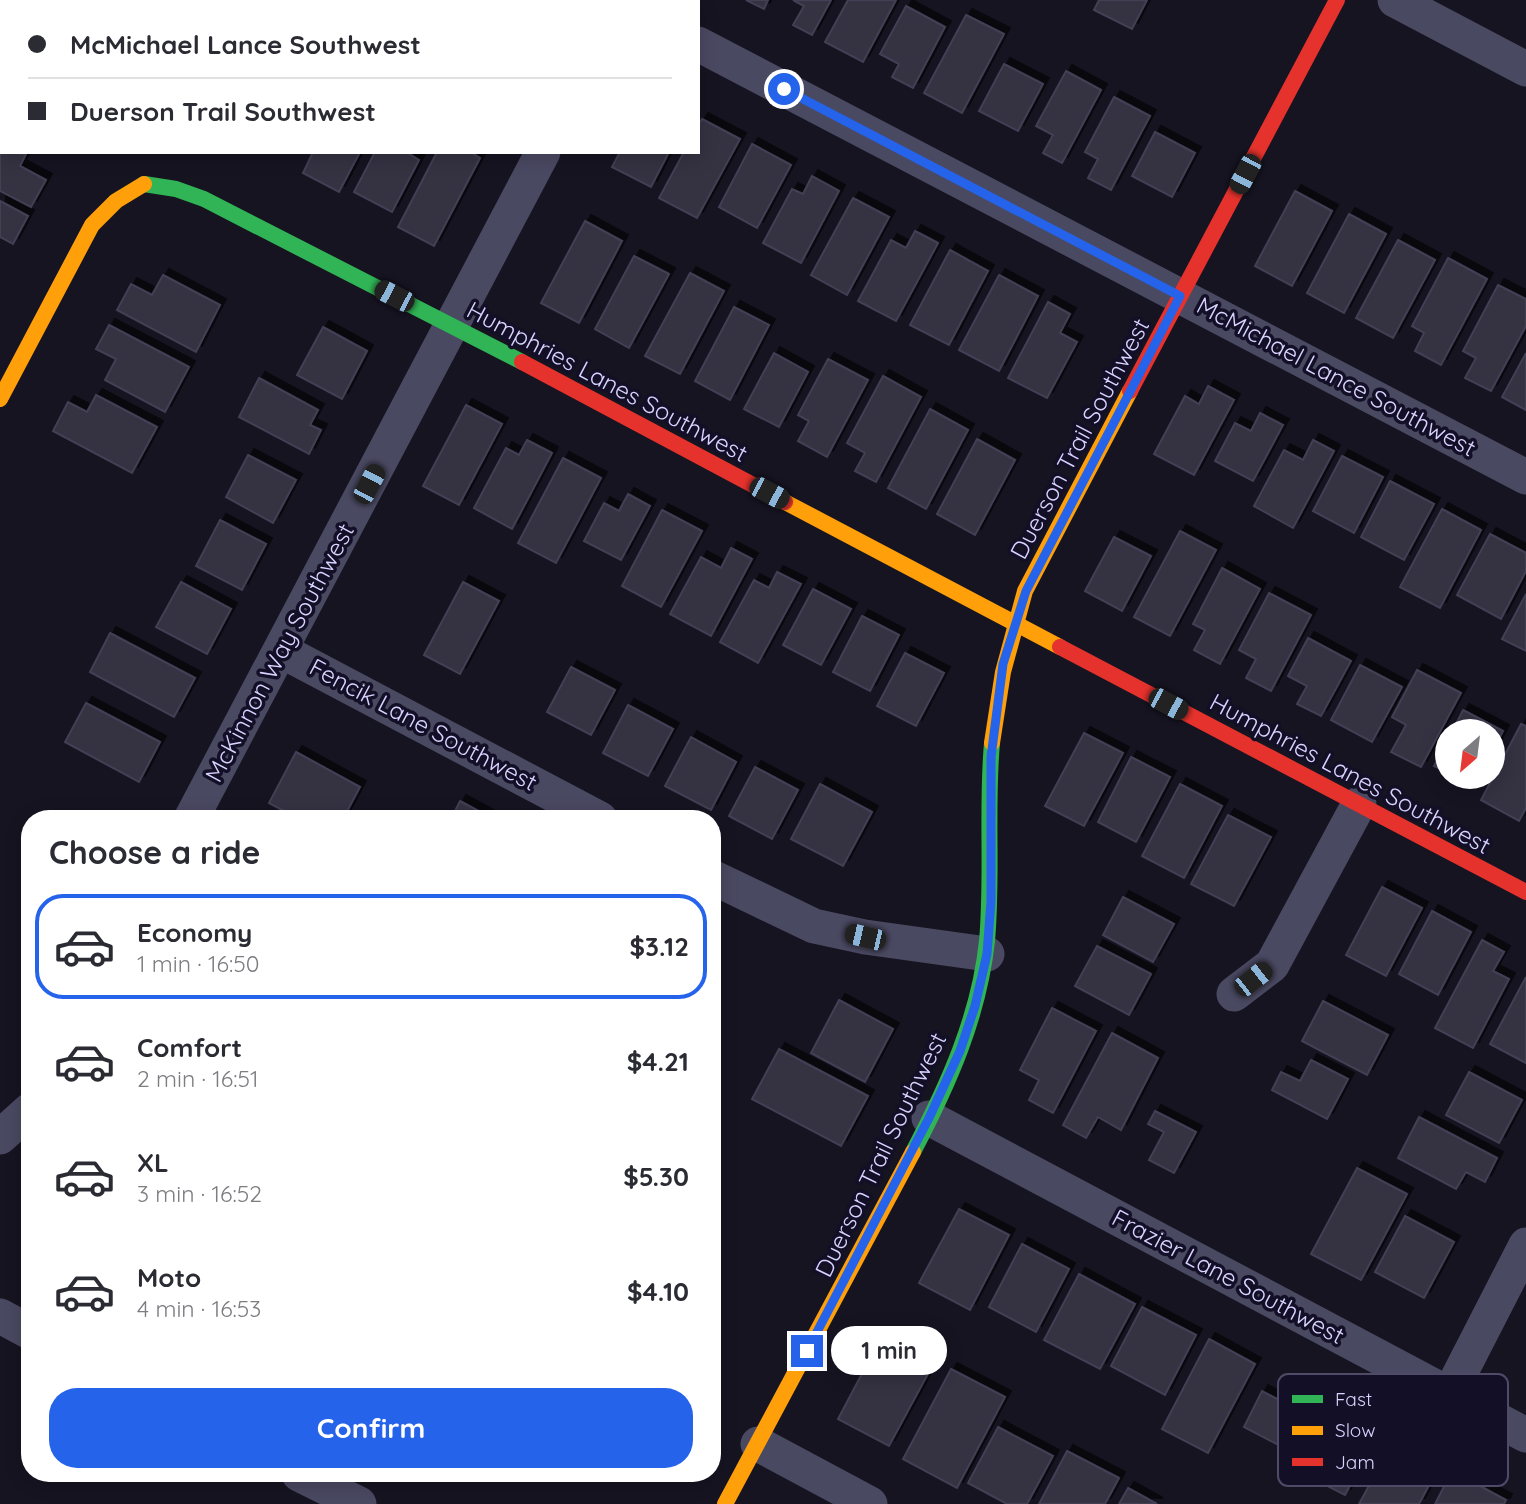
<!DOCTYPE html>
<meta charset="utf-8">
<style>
body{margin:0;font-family:Quicksand,sans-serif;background:#f2f2f3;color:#2b2b33;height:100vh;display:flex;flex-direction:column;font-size:26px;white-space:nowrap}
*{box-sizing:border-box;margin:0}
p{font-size:23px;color:#7c7c81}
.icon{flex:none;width:38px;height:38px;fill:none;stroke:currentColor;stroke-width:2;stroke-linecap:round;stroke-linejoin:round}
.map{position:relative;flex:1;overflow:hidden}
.panel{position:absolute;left:21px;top:810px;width:700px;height:672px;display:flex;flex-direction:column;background:#fff;border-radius:28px;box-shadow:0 4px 18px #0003}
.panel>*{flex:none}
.top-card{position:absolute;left:0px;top:0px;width:700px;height:154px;box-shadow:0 4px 18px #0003;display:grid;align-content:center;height:154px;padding:0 28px;background:#fff}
.needle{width:46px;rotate:208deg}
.buttons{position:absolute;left:1435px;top:719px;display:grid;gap:14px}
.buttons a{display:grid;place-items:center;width:70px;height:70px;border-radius:50%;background:#fff;box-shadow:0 4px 18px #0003;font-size:35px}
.end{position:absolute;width:32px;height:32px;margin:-16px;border:9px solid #2563eb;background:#fff;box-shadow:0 0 0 4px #fff}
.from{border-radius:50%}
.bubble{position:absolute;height:49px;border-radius:24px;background:#fff;box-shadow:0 4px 18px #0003;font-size:23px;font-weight:800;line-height:49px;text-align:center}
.car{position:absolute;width:21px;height:42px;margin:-21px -10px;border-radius:9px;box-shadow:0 0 5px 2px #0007;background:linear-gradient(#222 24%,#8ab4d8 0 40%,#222 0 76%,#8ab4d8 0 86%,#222 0)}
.top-card b{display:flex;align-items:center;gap:24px;height:66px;font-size:26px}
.top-card b+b{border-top:2px solid #e1e1e2}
.top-card i{width:18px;height:18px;background:#2b2b33}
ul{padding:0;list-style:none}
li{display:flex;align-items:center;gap:21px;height:105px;margin:0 14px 10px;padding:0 14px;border:4px solid transparent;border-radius:28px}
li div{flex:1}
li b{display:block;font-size:26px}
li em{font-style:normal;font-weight:800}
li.current{border-color:#2563eb}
li>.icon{width:63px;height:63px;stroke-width:1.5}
h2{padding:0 28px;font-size:32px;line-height:84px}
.cta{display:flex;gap:14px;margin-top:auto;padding:14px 28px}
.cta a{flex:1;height:80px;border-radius:28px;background:#2563eb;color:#fff;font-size:28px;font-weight:800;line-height:80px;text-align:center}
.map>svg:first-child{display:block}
</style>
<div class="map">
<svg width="1526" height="1504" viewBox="0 0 1526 1504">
<defs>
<filter id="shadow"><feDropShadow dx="6" dy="-6" stdDeviation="0" flood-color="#0009"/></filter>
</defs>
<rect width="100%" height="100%" fill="#161421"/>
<g fill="#343243" stroke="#433f54" stroke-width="2" filter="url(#shadow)">
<polygon points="392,0 439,0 391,2"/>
<polygon points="746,0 768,0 764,9"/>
<polygon points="793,0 831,0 812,35 793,25 804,6"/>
<polygon points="848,0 896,0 863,62 825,42"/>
<polygon points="1099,0 1147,0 1132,29 1094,10"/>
<polygon points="906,6 945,27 913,88 892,77 899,64 880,54"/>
<polygon points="966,15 1004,34 962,113 924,93"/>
<polygon points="1004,64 1043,84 1018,131 979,111"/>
<polygon points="1066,71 1101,90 1062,163 1043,153 1053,135 1036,126"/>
<polygon points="1114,97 1150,116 1111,190 1088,178 1098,159 1085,152"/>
<polygon points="702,119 740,139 697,218 659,198 684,152 698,152 698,125"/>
<polygon points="1155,132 1195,153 1172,197 1132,176"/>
<polygon points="0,140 2,152 26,154 20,166 46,180 31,207 0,191"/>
<polygon points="752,144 791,165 757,228 719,207"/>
<polygon points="313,152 360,152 339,192 303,173"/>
<polygon points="375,152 406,152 419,160 392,212 354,192"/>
<polygon points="437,152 470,152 480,158 434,246 398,227"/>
<polygon points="620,152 669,152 651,187 612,167"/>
<polygon points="812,176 839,191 801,263 763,243 792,189 803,194"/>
<polygon points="1295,191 1332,211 1292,286 1255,266"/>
<polygon points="853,198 889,217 847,295 811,275"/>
<polygon points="0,201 28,216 13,244 0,237"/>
<polygon points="1349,214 1386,234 1344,313 1307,293"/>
<polygon points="585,221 622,241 579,323 541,303"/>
<polygon points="915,231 938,243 896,321 858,301 891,240 906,248"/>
<polygon points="1398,240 1435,260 1393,338 1356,318"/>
<polygon points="950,250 988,271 949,345 910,325"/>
<polygon points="634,256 669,274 629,348 595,329"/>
<polygon points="1448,258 1487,279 1441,365 1415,351 1424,333 1412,326"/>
<polygon points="690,273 724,291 680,374 645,356"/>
<polygon points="163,275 220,305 196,352 117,310 131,284 152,295"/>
<polygon points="999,275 1038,296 999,371 959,350"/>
<polygon points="1498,285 1526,299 1526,326 1491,391 1465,378 1476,358 1463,351"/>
<polygon points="1048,302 1070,314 1060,333 1077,342 1047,398 1008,378"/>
<polygon points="734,307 769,325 730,400 695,381"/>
<polygon points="109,325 189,367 165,412 105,380 116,359 96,349"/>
<polygon points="323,327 367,351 342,399 297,375"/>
<polygon points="774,353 808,372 779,427 744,409"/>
<polygon points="1526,353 1526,410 1502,397"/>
<polygon points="828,359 868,380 827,457 798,441 809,421 798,415"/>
<polygon points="883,376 921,397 876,482 855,471 865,453 847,443"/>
<polygon points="259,378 318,410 310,425 321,430 309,454 239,417"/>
<polygon points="1208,386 1234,400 1194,475 1154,454 1185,396 1199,404"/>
<polygon points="96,395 157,427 132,473 53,431 68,402 87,412"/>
<polygon points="466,405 502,424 459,505 423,486"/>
<polygon points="930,409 968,430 926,509 888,488"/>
<polygon points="1260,413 1283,425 1253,481 1215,461 1235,423 1251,431"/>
<polygon points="977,439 1015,460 975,535 937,514"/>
<polygon points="527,440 552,453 512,529 474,508 506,448 519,455"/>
<polygon points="1313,440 1334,451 1293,528 1254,506 1284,450 1303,460"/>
<polygon points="248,455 296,480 273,523 226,497"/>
<polygon points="1342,456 1383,477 1354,533 1313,511"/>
<polygon points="563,458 601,478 556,563 518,543"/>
<polygon points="1390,481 1434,504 1404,560 1361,537"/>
<polygon points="628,494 650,506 621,560 584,541 604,503 619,511"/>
<polygon points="1442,509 1481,530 1440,608 1400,587"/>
<polygon points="662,510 702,531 661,607 622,586"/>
<polygon points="220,520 266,544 242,590 196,566"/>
<polygon points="1180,531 1216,550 1170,636 1134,617"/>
<polygon points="1490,534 1526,553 1526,571 1501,619 1457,595"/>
<polygon points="1114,537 1151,556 1122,611 1085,591"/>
<polygon points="731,548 752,559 711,636 670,614 701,557 721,568"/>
<polygon points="1222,568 1260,589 1220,664 1194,650 1205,630 1193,624"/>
<polygon points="777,572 801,584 758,663 720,642 754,580 769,588"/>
<polygon points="181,582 231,609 207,654 156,627"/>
<polygon points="463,582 499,601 460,674 424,655"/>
<polygon points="813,589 851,609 821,665 783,645"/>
<polygon points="1269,593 1311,615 1271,691 1246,678 1256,659 1239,650"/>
<polygon points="1526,594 1526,651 1502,639"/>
<polygon points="862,616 899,635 870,691 833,672"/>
<polygon points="110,633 195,678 174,717 90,672"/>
<polygon points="1308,638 1351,661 1321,716 1297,704 1307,686 1288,676"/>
<polygon points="905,653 944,673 916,726 877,706"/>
<polygon points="1360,665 1402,687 1372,742 1331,720"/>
<polygon points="571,667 615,690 591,735 547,712"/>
<polygon points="1417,670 1461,693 1421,767 1391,752 1406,725 1392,717"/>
<polygon points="86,703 160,742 139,782 65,742"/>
<polygon points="628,705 673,729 648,776 603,753"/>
<polygon points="1463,710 1503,731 1493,751 1493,732 1452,732"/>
<polygon points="1521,724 1526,726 1526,808 1519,821 1481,800"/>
<polygon points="1084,733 1123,753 1084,826 1045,806"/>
<polygon points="691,737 736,762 711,810 665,786"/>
<polygon points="1447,741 1447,772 1434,766"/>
<polygon points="296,752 360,787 343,819 299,819 269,803"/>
<polygon points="1131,757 1170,777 1136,842 1098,822"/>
<polygon points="755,767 798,790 772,839 729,816"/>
<polygon points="1456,777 1480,777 1475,787"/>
<polygon points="820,784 872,812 843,866 791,839"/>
<polygon points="1180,784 1222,806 1184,878 1142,856"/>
<polygon points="460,801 493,819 451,819"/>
<polygon points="1228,815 1271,837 1234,906 1191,884"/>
<polygon points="1382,887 1422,908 1386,976 1346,955"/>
<polygon points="1123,897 1174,924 1153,962 1103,935"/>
<polygon points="1432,911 1471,932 1438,995 1399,974"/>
<polygon points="1482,940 1504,952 1493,971 1509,979 1473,1048 1435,1028"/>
<polygon points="1097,946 1151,974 1129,1015 1075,986"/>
<polygon points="1526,977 1526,1063 1490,1044"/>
<polygon points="839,1000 893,1029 865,1082 811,1053"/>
<polygon points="1323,1001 1388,1035 1367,1075 1302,1041"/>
<polygon points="1052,1008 1096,1031 1053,1113 1029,1100 1039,1080 1020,1070"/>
<polygon points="1112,1033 1158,1058 1121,1130 1098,1117 1086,1138 1063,1125"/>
<polygon points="779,1049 868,1096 841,1146 752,1099"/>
<polygon points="1311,1060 1348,1079 1327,1119 1272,1090 1281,1072 1300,1081"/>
<polygon points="1469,1072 1522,1100 1499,1143 1446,1115"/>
<polygon points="1155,1111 1196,1132 1174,1173 1149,1160 1164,1132 1148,1124"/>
<polygon points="1419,1117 1497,1158 1485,1182 1466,1172 1456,1189 1398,1158"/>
<polygon points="1357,1168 1407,1194 1361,1280 1311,1254"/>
<polygon points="959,1209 1009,1235 970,1310 919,1283"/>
<polygon points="1405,1216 1454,1242 1424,1298 1375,1272"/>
<polygon points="1022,1244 1069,1269 1036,1332 989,1307"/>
<polygon points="1079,1274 1135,1304 1100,1369 1044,1340"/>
<polygon points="1142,1307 1196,1335 1165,1395 1111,1366"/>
<polygon points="1209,1339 1255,1364 1208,1453 1162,1429"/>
<polygon points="877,1345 929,1372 889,1446 838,1419"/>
<polygon points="951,1369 1005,1397 957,1488 903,1459"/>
<polygon points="1288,1383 1318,1399 1290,1451 1244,1427 1262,1391 1279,1400"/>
<polygon points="1335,1406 1363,1421 1353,1439 1370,1448 1345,1495 1300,1472"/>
<polygon points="998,1427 1053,1456 1027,1504 1007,1504 968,1483"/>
<polygon points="1395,1438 1441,1463 1419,1504 1359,1504"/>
<polygon points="1067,1451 1119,1478 1105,1504 1039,1504"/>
<polygon points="1452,1471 1506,1500 1504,1504 1435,1504"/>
<polygon points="1128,1488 1157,1504 1119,1504"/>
</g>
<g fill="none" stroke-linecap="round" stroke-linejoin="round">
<g stroke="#4a4962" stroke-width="35">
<polyline points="615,0 618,2"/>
<polyline points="1395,0 1526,69"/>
<polyline points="698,44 1526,477"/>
<polyline points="282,651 600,819"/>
<polyline points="191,819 543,152"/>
<polyline points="712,877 814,926 865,937 987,954"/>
<polyline points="1234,994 1272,965 1359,804"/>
<polyline points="929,1118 1526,1435"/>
<polyline points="0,1137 30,1110"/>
<polyline points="0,1316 30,1332"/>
<polyline points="1449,1395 1526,1245"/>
<polyline points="758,1444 870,1504"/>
<polyline points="299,1474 359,1504"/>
</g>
<g stroke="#30b455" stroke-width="16">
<polyline points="144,184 176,189 204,199 522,362"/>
<path d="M913 1152C948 1085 979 1017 987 941 993 875 986 809 992 743"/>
</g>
<g stroke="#ff9f0a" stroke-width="16">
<polyline points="0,399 92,225 116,201 144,184"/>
<polyline points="785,502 1060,647"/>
<polyline points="992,743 1003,672 1025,591 1130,391"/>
<polyline points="725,1504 913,1152"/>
</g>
<g stroke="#e5322d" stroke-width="16">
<polyline points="522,362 785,502"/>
<polyline points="1130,391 1337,0"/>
<polyline points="1060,647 1526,892"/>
</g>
</g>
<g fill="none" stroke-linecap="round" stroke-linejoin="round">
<polyline stroke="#2563eb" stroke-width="9" points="784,89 1180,296 1026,591 1003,664 991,757 991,901 987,954 975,1006 960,1051 929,1118 807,1351"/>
</g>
<g text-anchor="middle" stroke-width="7" stroke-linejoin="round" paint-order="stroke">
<g font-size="24" fill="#d9d4ff" stroke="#130f26">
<text transform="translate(1336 377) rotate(28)" y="8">McMichael Lance Southwest</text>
<text transform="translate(607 382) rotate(28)" y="8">Humphries Lanes Southwest</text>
<text transform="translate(1080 439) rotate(-62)" y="8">Duerson Trail Southwest</text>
<text transform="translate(280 653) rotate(-62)" y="8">McKinnon Way Southwest</text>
<text transform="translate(423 725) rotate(28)" y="8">Fencik Lane Southwest</text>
<text transform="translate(1350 774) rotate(28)" y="8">Humphries Lanes Southwest</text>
<text transform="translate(881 1155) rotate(-64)" y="8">Duerson Trail Southwest</text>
<text transform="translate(1228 1277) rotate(28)" y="8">Frazier Lane Southwest</text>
</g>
</g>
<rect x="1278" y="1374" width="230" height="112" rx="10" fill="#130f26" stroke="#4e4a67" stroke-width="2"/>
<rect x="1292" y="1395" width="31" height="8" fill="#30b455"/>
<rect x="1292" y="1426" width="31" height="9" fill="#ff9f0a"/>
<rect x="1292" y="1458" width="31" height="8" fill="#e5322d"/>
<g font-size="19" fill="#d9d4ff">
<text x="1335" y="1406">Fast</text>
<text x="1335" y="1437">Slow</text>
<text x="1335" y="1469">Jam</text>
</g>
</svg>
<div class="buttons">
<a><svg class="needle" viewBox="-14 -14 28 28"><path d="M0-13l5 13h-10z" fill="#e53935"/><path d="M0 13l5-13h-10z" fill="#7c7c81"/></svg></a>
</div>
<i class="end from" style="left:784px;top:89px"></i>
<i class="end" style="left:807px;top:1351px"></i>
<div class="bubble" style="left:831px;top:1326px;width:116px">1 min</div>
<i class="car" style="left:1245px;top:174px;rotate:208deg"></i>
<i class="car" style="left:394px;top:296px;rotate:297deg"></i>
<i class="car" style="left:369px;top:484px;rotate:28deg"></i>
<i class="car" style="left:769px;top:493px;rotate:118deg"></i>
<i class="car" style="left:1168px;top:704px;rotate:118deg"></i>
<i class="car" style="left:865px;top:937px;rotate:283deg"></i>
<i class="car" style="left:1253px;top:979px;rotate:52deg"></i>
<div class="top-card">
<b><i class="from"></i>McMichael Lance Southwest</b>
<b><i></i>Duerson Trail Southwest</b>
</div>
<section class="panel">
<h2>Choose a ride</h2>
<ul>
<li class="current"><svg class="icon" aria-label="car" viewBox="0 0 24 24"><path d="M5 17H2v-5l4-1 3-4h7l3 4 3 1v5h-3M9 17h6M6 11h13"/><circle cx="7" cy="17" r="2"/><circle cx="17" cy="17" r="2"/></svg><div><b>Economy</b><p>1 min · 16:50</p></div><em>$3.12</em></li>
<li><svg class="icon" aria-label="car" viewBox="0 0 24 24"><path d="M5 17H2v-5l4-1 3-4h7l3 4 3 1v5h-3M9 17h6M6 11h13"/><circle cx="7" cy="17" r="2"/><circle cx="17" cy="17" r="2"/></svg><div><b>Comfort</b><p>2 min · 16:51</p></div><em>$4.21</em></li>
<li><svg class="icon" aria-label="car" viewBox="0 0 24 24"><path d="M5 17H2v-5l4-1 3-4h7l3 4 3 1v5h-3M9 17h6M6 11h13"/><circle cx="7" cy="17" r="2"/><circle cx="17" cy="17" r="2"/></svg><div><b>XL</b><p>3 min · 16:52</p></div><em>$5.30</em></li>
<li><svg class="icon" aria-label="car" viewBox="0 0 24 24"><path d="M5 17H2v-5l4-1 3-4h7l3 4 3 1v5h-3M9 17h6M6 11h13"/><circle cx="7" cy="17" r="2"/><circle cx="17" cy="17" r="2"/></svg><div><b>Moto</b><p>4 min · 16:53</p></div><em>$4.10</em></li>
</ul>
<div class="cta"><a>Confirm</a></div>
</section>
</div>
